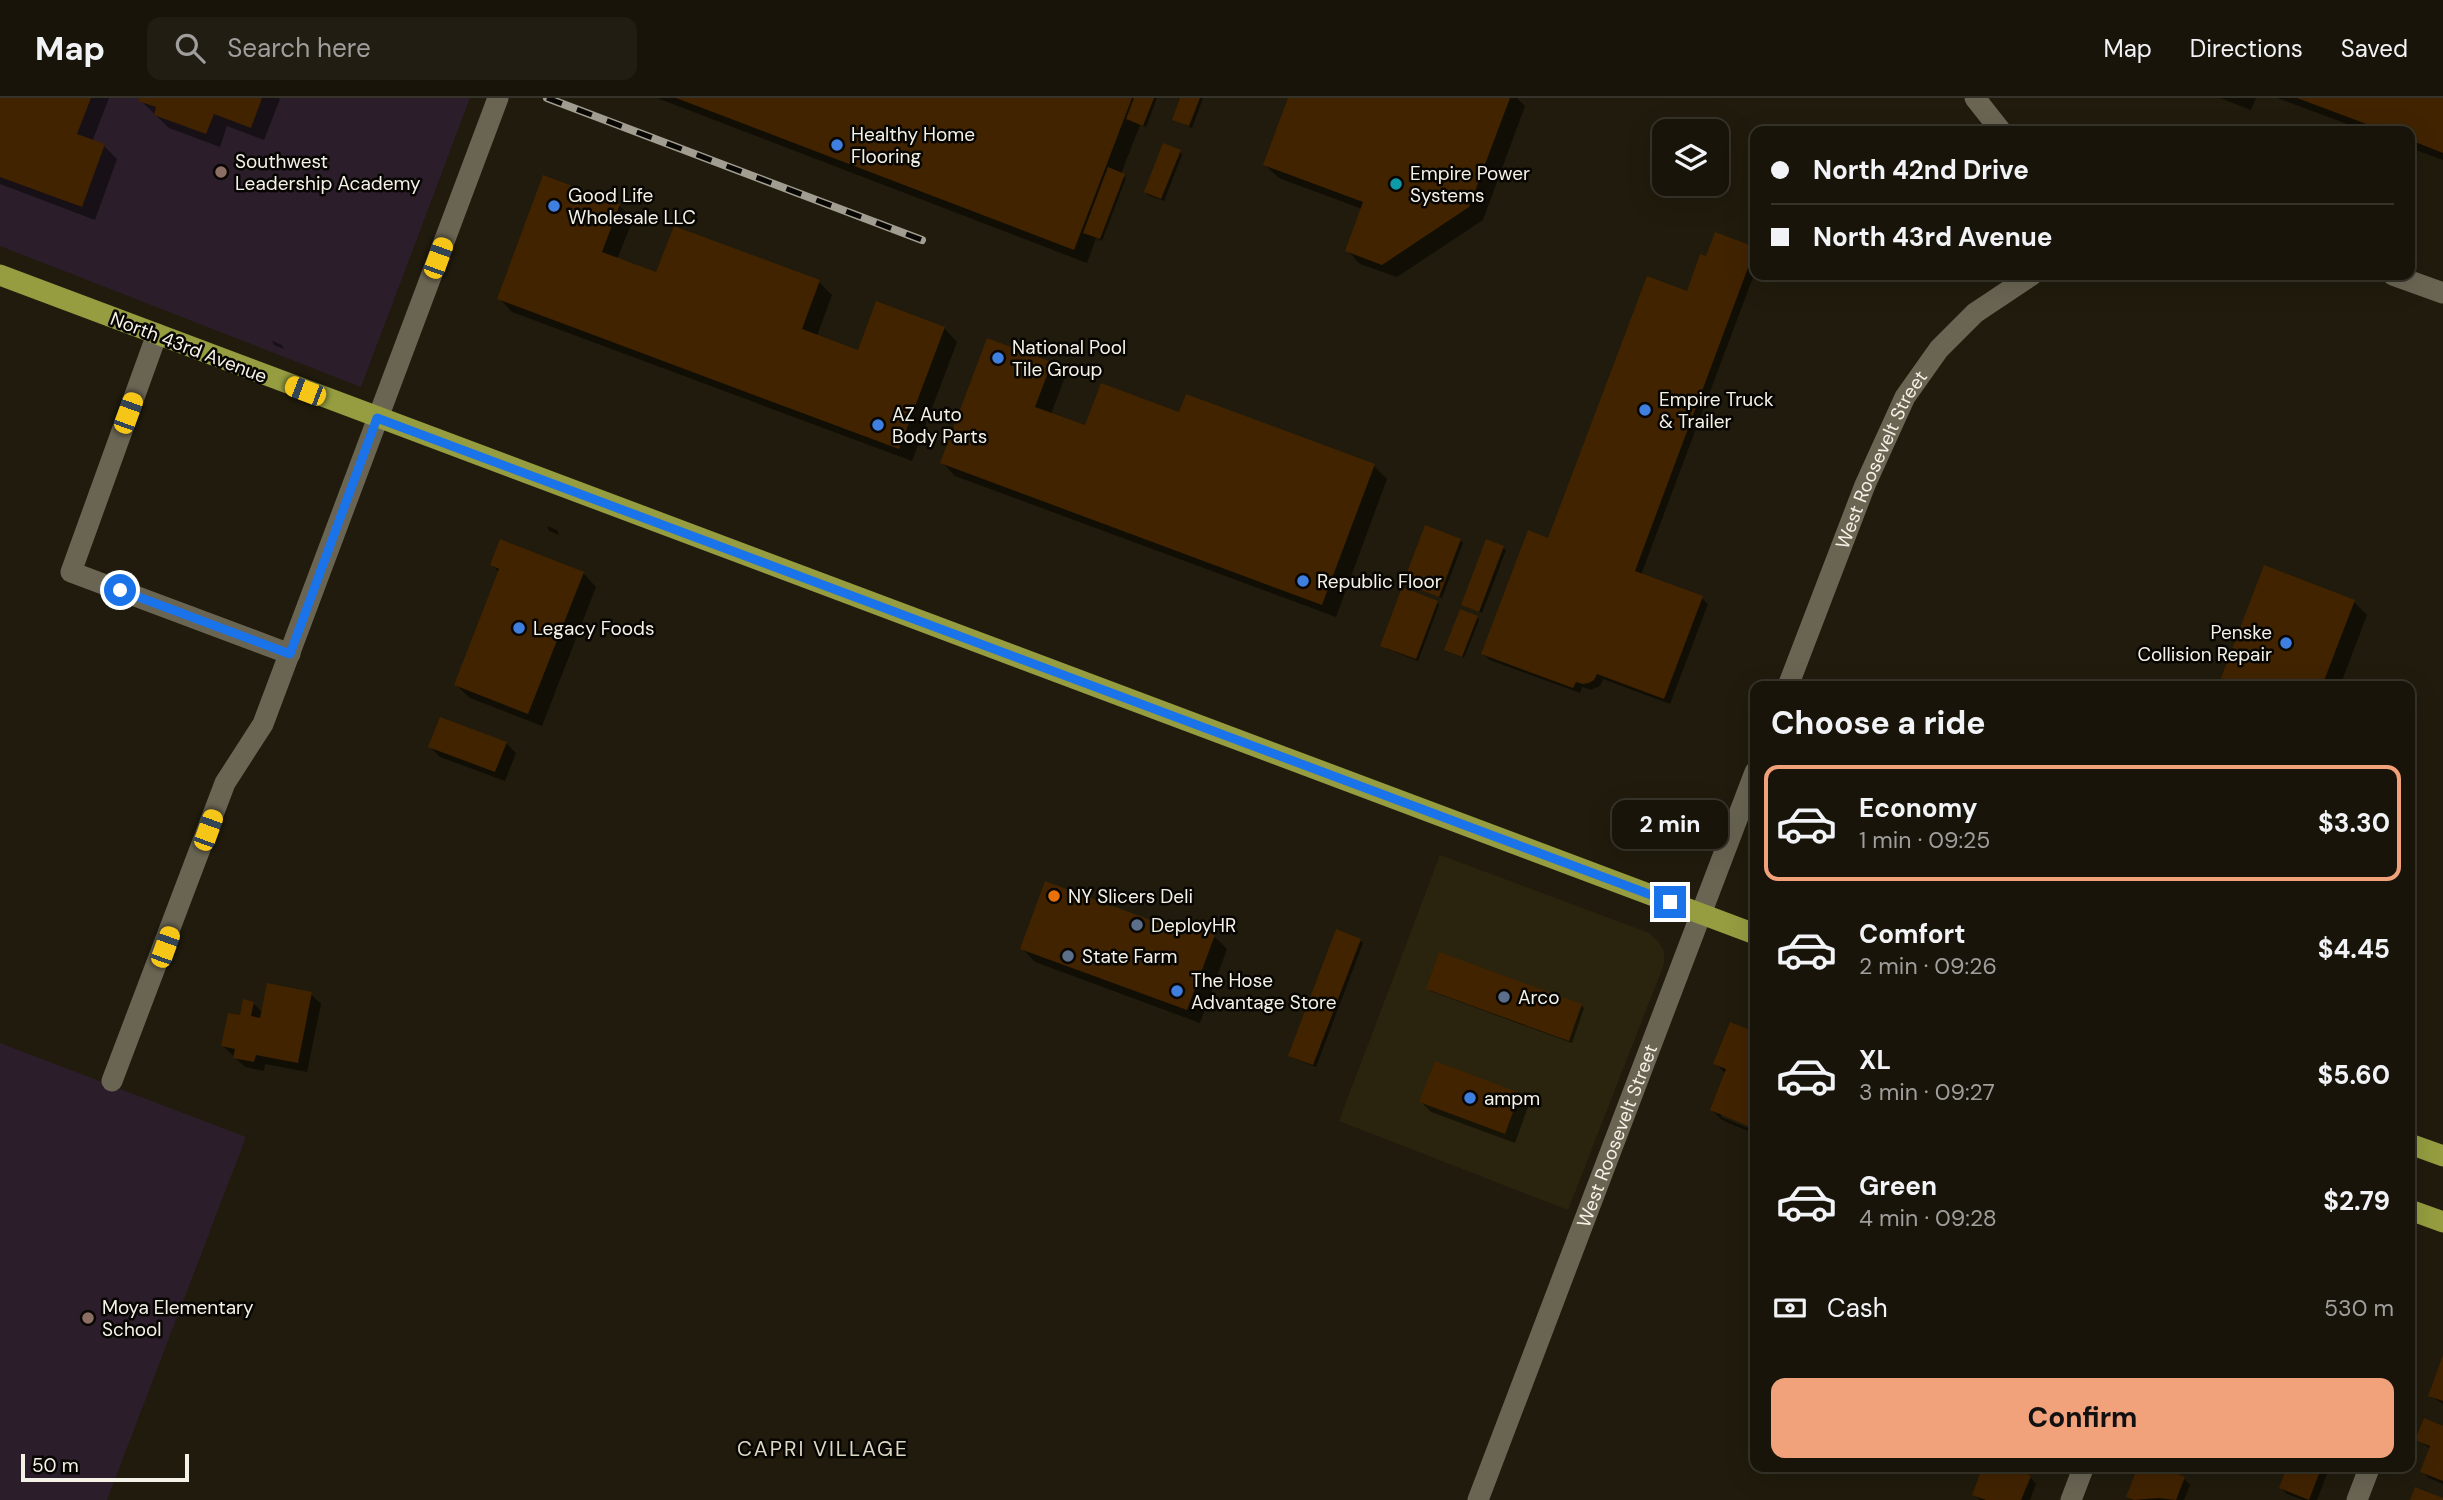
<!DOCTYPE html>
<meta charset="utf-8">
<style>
body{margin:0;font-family:"DM Sans",sans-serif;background:#211d12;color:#f1f3f6;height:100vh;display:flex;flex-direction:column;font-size:26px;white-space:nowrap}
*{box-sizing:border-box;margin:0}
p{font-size:23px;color:#9f9e9c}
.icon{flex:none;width:38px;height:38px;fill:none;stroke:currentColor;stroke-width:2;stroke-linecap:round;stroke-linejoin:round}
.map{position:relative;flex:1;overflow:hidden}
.drawer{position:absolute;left:1750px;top:583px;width:665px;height:791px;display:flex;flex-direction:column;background:#181409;border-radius:14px;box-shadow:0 7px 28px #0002,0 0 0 2px #36332a}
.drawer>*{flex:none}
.banner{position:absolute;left:1750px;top:28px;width:665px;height:154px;border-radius:14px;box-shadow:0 7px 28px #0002,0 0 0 2px #36332a;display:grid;align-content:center;height:154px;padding:0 21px;background:#181409}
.tools{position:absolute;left:1652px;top:21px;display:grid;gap:14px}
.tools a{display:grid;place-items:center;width:77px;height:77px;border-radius:14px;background:#181409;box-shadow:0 7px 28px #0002,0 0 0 2px #36332a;font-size:35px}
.scale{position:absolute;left:21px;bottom:18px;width:168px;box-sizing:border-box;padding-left:7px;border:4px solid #f4f1e7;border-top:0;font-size:19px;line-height:24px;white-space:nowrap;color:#f4f1e7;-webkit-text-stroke:5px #080603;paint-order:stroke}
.end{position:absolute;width:32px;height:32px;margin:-16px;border:9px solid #1a73e8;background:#fff;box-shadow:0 0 0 4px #fff}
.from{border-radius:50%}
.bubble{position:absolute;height:49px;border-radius:14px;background:#181409;box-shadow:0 7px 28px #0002,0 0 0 2px #36332a;font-size:23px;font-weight:700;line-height:49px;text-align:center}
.car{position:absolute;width:21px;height:42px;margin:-21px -10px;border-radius:9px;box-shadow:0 0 5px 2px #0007;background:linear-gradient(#f5c518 24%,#345 0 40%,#f5c518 0 76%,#345 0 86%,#f5c518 0)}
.banner b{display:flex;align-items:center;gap:24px;height:66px;font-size:26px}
.banner b+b{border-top:2px solid #36332a}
.banner i{width:18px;height:18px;background:#f1f3f6}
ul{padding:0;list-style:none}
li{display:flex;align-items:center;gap:21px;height:116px;margin:0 14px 10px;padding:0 7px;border:4px solid transparent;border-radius:14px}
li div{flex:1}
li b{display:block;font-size:26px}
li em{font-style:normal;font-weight:700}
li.on{border-color:#f1a27b}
li>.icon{width:63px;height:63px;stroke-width:1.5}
h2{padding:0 21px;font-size:32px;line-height:84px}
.pay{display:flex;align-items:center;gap:18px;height:77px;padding:0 21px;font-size:26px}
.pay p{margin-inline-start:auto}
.button{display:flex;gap:14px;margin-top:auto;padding:14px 21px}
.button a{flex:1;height:80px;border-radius:14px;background:#f1a27b;color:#111;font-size:28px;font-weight:700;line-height:80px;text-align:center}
header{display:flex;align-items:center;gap:42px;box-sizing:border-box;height:98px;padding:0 35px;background:#181409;border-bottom:2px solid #36332a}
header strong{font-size:33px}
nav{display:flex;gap:38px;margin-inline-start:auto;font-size:24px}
.search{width:490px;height:63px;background:#211d12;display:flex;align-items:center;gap:18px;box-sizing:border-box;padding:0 24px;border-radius:14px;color:#9f9e9c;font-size:26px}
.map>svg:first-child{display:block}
</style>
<header>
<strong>Map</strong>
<div class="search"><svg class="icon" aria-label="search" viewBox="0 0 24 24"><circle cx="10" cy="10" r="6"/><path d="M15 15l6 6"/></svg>Search here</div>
<nav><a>Map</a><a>Directions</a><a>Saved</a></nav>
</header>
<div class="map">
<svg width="2443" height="1402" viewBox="0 0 2443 1402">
<rect width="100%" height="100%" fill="#201b0c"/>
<polygon fill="#2a240e" points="1440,757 1649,835 1658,843 1664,853 1664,866 1568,1112 1339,1023"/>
<g fill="#2b1e2a">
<polygon points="0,0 470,0 361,289 0,148"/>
<polygon points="0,945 246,1039 107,1402 0,1402"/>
</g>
<g fill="#0007">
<polygon points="0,0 109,0 92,44 104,48 117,61 95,122 0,86"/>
<polygon points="141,0 278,0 280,1 264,42 227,28 220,49 169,30 140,2"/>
<polygon points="657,0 1157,0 1146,29 1140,27 1121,76 1126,80 1102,143 1096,140 1087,165"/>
<polygon points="1182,0 1203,0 1192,30 1174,21"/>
<polygon points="1290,0 1517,0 1525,8 1483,122 1397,179 1360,166 1347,152 1362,111 1279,80 1265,67"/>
<polygon points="2220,0 2256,0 2251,12"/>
<polygon points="2277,0 2443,0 2443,62 2410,50 2410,33 2366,33"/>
<polygon points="1180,54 1182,57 1164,103 1148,97 1146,94"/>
<polygon points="619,107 633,121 617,162 657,176 819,184 832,197 817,238 859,254 944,230 957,244 912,363 512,214 499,200"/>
<polygon points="1716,136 1755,151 1755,174 1641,477 1702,500 1708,506 1670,606 1603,581 1600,588 1591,592 1582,589 1580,595 1490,562 1483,556 1707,160"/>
<polygon points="272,243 282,247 284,251 274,247"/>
<polygon points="1051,266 1065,279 1051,316 1086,330 1180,317 1374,368 1387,381 1336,519 955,378 942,364"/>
<polygon points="547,428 557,432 559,437 549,433"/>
<polygon points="1460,442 1463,445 1442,500 1405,485"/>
<polygon points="1503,450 1506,452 1482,515 1466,509 1463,506"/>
<polygon points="492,467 583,475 596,489 542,628 470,600 456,587 499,474"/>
<polygon points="1437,504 1439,507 1418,563 1385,550"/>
<polygon points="2354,504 2367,517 2340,588 2220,588"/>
<polygon points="1477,519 1479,522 1464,560 1449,554 1446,552"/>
<polygon points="506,645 516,655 505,683 440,659 430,649"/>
<polygon points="1176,833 1214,838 1227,851 1200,925 1035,864 1022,850"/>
<polygon points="1360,842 1363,845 1316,969 1293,960 1291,958"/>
<polygon points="1440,856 1582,908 1584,910 1572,945 1430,893 1428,891"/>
<polygon points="311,896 321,906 307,974 265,966 264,973 245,969 223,948 253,905 263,915"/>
<polygon points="1731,926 1755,936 1755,1029 1721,1015 1721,1019 1755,1033 1755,1036 1722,1022 1712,1012 1726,976 1715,965"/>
<polygon points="1519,996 1529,1006 1515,1045 1431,1014 1421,1004"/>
<polygon points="2443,1264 2443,1306 2430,1297"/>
<polygon points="2443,1330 2443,1386 2429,1380 2422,1374 2431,1351 2418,1342"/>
<polygon points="2028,1368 2051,1368 2048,1376"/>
<polygon points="2272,1368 2330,1368 2317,1402 2303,1402 2287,1396 2281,1390 2286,1377"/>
<polygon points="2030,1379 2036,1386 2030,1402 1980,1402 1974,1396"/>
<polygon points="2184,1381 2190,1387 2184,1402 2132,1402 2128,1399"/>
</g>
<g fill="#412300">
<polygon points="0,0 91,0 77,36 105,46 82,109 0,79"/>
<polygon points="139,0 262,0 251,30 214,16 206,36 154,17 156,9 138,3"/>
<polygon points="676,0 1132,0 1074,152"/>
<polygon points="1134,0 1154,0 1143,28 1126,21"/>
<polygon points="1180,0 1200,0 1189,28 1172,22"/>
<polygon points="1288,0 1510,0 1469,109 1382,167 1345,153 1363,104 1263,67"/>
<polygon points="2297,0 2443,0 2443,55 2410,42 2410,33 2385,33"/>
<polygon points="1163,45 1181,52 1161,101 1144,94"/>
<polygon points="1108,69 1125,76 1100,141 1083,135"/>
<polygon points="543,77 620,106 602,154 656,174 674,128 820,182 802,231 858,252 876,203 945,229 899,351 497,201"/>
<polygon points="1715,134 1755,149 1755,151 1635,473 1703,498 1664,601 1597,576 1594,582 1589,585 1583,586 1576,584 1573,590 1481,556 1528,432 1548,440 1647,178 1687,193 1700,156 1706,158"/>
<polygon points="987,240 1052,264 1035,309 1085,327 1101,285 1179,314 1186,296 1375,366 1322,507 940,365"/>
<polygon points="1425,427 1461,441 1439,499 1403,485"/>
<polygon points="500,441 584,474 528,616 454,587 499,471 490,467"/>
<polygon points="1486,441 1504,448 1479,514 1461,507"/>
<polygon points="2264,467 2355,502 2322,588 2218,588"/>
<polygon points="1402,489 1438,503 1416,561 1380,548"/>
<polygon points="1460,511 1478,518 1462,559 1444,552"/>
<polygon points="440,619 507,644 495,674 428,649"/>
<polygon points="1045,783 1175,831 1178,823 1215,837 1187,912 1020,851"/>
<polygon points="1336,831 1361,841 1313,967 1288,958"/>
<polygon points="1439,854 1582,906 1569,943 1426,891"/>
<polygon points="267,885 312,894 298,965 256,957 254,964 233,960 235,951 221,948 228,915 240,917 243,901 254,904 251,918 260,920"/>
<polygon points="1730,924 1755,934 1755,1031 1710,1012 1726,971 1713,966"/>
<polygon points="1435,963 1520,995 1505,1036 1419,1004"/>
<polygon points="2443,1257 2443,1303 2428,1298"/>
<polygon points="2424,1320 2443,1328 2443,1383 2420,1374 2430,1348 2415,1342"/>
<polygon points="1983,1368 2007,1368 2031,1378 2021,1402 1986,1402 1972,1397"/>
<polygon points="2138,1368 2157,1368 2185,1379 2176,1402 2158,1400 2134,1402 2126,1399"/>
<polygon points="2271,1368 2322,1368 2309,1402 2279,1390 2285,1374"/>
<polygon points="2415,1389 2443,1400 2443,1402 2410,1402"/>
</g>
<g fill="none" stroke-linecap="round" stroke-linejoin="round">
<g stroke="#6a6553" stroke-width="21">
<polyline points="1975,0 2001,33"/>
<polyline points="2393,177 2443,195"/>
<polyline points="157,236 71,474 290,556"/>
<path id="s1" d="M1788 588 1865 387 1905 299 1939 251 1975 215 2032 177"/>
<polyline points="112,983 225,685 263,626 498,0"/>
<path id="s2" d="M1478 1402 1755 674"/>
<polyline points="2071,1402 2084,1368"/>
<polyline points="2357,1402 2370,1368"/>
</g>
<g stroke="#959d40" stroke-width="21">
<polyline points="0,177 1755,836"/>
<polyline points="2410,1046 2443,1058"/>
<polyline points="2410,1112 2443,1124"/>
</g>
<defs>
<polyline id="rail" points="547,0 922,142"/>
</defs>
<use href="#rail" stroke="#a19d91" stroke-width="8"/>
<use href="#rail" stroke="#080603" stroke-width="5" stroke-dasharray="16" stroke-linecap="butt"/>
</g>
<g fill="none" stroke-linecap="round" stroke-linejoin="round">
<polyline stroke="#1a73e8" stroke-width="9" points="120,492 290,556 377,320 1670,804"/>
</g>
<g fill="#3f7fe0" stroke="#080603" stroke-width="2.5">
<circle cx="837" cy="47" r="7"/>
<circle cx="554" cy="108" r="7"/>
<circle cx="998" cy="260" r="7"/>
<circle cx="1645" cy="312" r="7"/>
<circle cx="878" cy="327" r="7"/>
<circle cx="1303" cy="483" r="7"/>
<circle cx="519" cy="530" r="7"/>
<circle cx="2286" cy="545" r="7"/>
<circle cx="1177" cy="893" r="7"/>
<circle cx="1470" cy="1000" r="7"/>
</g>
<g fill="#8d6e63" stroke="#080603" stroke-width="2.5">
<circle cx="221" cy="74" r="7"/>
<circle cx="88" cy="1220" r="7"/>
</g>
<circle fill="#0f9aa8" stroke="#080603" stroke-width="2.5" cx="1396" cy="86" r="7"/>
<circle fill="#e8710a" stroke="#080603" stroke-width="2.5" cx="1054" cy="798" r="7"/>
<g fill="#5c6f8a" stroke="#080603" stroke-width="2.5">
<circle cx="1137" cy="827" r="7"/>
<circle cx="1068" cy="858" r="7"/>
<circle cx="1504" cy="899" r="7"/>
</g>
<g text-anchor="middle" stroke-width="5" stroke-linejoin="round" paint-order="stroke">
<g font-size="19" fill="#f4f1e7" stroke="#080603" text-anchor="start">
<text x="851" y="43">Healthy Home<tspan x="851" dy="22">Flooring</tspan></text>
<text x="235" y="70">Southwest<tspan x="235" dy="22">Leadership Academy</tspan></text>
<text x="1410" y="82">Empire Power<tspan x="1410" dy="22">Systems</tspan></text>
<text x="568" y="104">Good Life<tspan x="568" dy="22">Wholesale LLC</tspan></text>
<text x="1012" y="256">National Pool<tspan x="1012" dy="22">Tile Group</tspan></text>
<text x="1659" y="308">Empire Truck<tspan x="1659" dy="22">&amp; Trailer</tspan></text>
<text x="892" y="323">AZ Auto<tspan x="892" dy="22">Body Parts</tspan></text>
<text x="1317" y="490">Republic Floor</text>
<text x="533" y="537">Legacy Foods</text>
<text x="2272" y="541" text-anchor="end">Penske<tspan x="2272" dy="22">Collision Repair</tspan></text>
<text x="1068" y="805">NY Slicers Deli</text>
<text x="1151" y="834">DeployHR</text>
<text x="1082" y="865">State Farm</text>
<text x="1191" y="889">The Hose<tspan x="1191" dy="22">Advantage Store</tspan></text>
<text x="1518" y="906">Arco</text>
<text x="1484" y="1007">ampm</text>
<text x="102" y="1216">Moya Elementary<tspan x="102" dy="22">School</tspan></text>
</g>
<g font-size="19" fill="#f4f1e7" stroke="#080603">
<text transform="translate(189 249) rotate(21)" y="7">North 43rd Avenue</text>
<text dy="7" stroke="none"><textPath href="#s1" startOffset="245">West Roosevelt Street</textPath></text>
<text dy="7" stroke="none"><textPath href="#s2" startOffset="390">West Roosevelt Street</textPath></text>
</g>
<g font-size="21" letter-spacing="2" fill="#ddd8c4" stroke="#080603">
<text x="823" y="1358">CAPRI VILLAGE</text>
</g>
</g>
</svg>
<div class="tools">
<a><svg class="icon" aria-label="layers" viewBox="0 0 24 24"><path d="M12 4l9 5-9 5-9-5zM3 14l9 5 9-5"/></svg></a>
</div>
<div class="scale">50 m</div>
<i class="end from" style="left:120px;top:492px"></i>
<i class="end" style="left:1670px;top:804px"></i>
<div class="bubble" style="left:1612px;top:702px;width:116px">2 min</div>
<i class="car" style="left:438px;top:160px;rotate:20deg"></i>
<i class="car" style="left:305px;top:293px;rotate:291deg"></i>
<i class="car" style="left:128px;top:315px;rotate:20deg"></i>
<i class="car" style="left:208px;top:732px;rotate:20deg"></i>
<i class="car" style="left:165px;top:849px;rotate:20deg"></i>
<div class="banner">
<b><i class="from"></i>North 42nd Drive</b>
<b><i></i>North 43rd Avenue</b>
</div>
<section class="drawer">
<h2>Choose a ride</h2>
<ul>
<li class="on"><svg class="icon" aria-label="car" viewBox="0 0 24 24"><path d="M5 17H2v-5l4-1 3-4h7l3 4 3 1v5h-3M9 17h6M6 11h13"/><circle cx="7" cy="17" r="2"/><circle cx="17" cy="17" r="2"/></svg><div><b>Economy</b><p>1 min · 09:25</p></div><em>$3.30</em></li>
<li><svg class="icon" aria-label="car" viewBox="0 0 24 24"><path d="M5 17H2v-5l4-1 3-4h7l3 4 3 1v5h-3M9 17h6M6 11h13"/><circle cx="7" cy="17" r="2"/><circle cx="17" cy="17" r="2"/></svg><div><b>Comfort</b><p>2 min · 09:26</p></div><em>$4.45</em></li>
<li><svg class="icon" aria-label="car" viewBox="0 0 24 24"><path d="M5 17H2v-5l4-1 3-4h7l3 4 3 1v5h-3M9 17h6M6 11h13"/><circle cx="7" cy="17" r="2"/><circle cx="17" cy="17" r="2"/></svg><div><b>XL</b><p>3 min · 09:27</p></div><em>$5.60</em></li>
<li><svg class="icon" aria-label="car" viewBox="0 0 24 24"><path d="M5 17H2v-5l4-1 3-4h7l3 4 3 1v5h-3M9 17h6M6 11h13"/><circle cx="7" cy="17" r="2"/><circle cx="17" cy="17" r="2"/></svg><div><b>Green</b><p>4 min · 09:28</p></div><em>$2.79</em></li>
</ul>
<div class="pay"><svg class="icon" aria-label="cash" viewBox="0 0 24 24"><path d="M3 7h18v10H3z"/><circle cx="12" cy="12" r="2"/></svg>Cash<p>530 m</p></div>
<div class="button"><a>Confirm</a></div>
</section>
</div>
